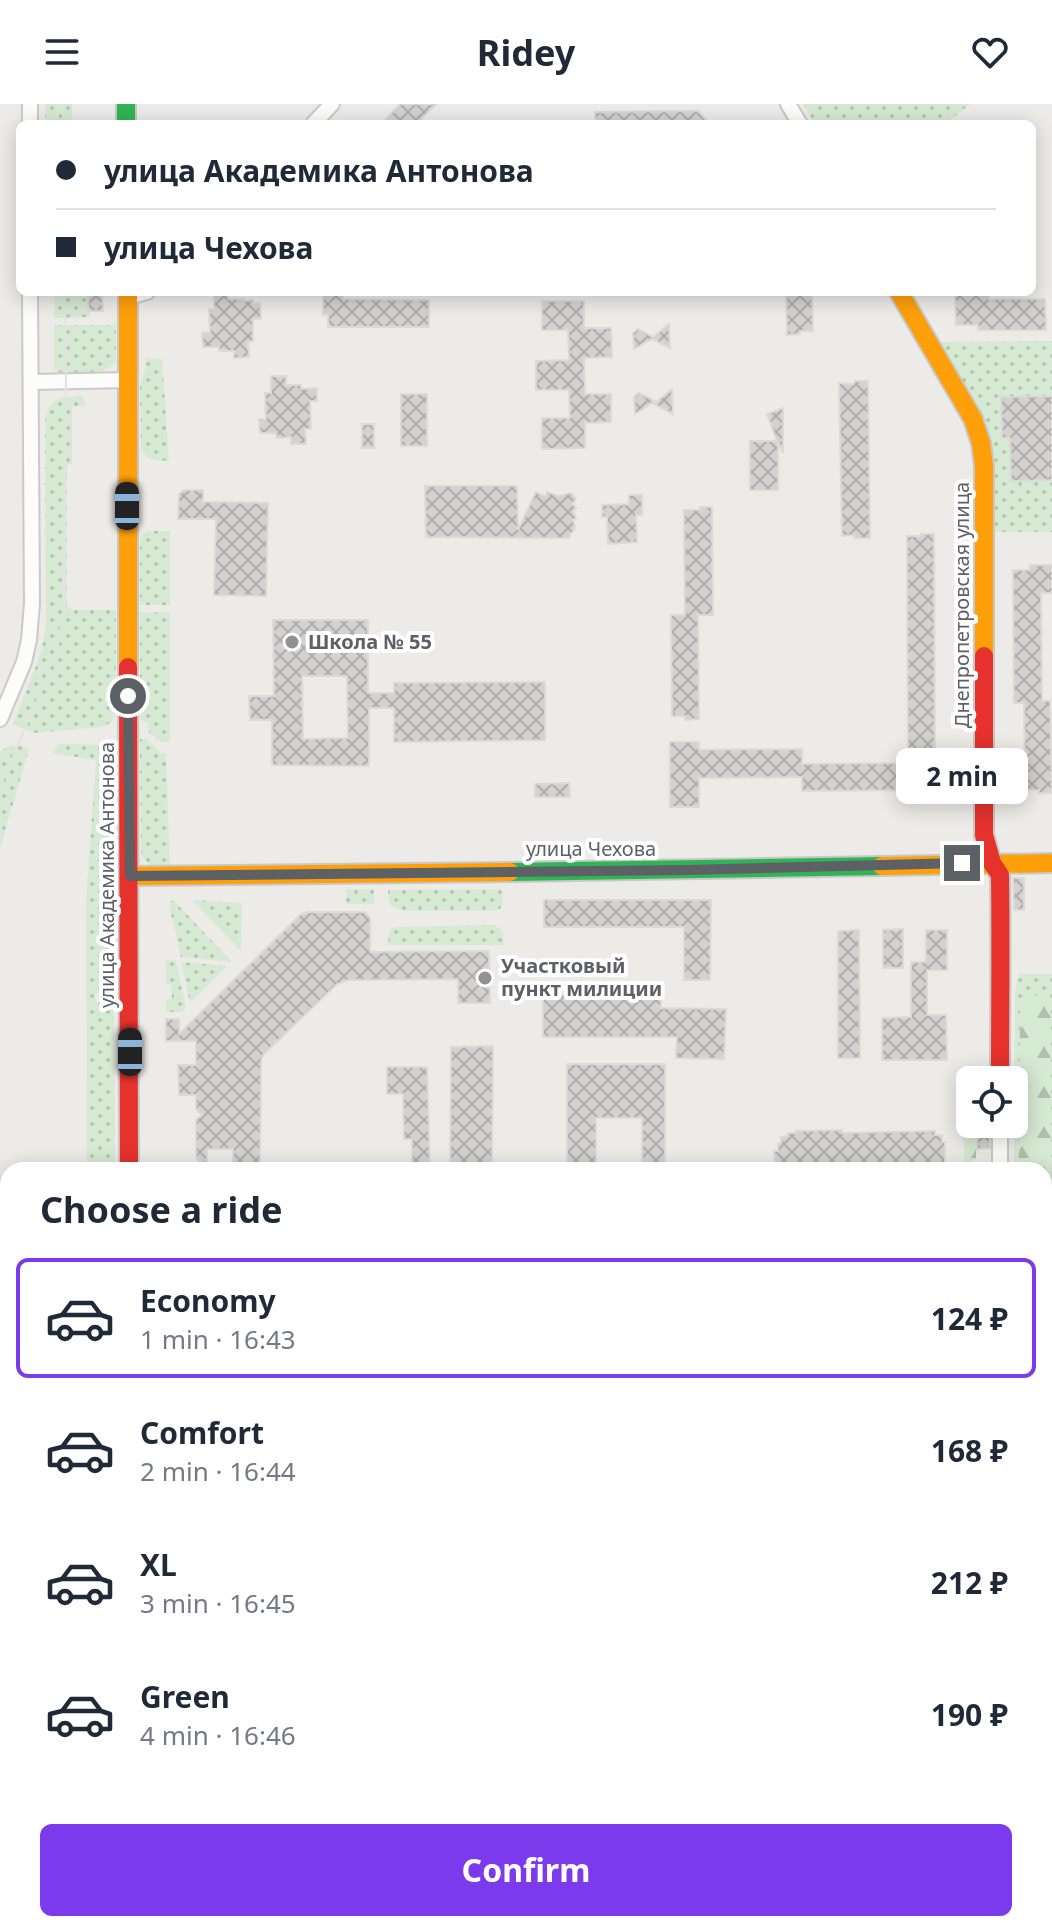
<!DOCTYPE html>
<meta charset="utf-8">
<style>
body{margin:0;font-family:"Noto Sans",sans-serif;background:#f6f6f7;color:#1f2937;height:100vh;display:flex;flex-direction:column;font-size:30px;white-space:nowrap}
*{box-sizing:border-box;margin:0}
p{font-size:26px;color:#747a83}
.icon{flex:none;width:44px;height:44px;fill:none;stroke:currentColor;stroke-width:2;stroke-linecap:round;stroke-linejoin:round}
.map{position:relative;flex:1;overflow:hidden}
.details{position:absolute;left:0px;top:1058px;width:1052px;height:770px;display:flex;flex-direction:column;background:#fff;border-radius:24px 24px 0 0;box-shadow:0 4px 20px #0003}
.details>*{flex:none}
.top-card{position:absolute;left:16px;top:16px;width:1020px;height:176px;border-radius:12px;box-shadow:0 4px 20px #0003;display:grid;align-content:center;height:176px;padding:0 40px;background:#fff}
.tools{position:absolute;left:956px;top:962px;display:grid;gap:16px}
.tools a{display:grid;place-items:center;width:72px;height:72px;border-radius:12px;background:#fff;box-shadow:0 4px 20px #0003;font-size:40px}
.end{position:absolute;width:36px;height:36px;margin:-18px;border:10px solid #5d6166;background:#fff;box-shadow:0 0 0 4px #fff}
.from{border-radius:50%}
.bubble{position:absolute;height:56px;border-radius:12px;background:#fff;box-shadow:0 4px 20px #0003;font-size:26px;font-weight:700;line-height:56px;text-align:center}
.car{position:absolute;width:24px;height:48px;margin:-24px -12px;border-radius:10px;box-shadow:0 0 6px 2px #0007;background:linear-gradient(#222 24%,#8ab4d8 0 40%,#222 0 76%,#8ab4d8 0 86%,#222 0)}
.top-card b{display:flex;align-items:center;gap:28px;height:76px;font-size:30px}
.top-card b+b{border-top:2px solid #e0e1e3}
.top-card i{width:20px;height:20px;background:#1f2937}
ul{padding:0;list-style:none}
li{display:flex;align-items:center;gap:24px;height:120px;margin:0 16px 12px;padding:0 24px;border:4px solid transparent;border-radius:12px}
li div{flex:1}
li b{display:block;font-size:30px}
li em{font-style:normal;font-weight:700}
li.selected{border-color:#7c3aed}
li>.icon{width:72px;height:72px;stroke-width:1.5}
h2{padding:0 40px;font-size:36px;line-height:96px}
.action{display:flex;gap:16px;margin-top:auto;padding:16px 40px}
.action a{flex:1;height:92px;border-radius:12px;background:#7c3aed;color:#fff;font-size:32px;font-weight:700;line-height:92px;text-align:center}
header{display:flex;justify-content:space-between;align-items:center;height:104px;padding:0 40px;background:#fff;font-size:36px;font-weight:700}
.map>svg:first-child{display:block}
</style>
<header><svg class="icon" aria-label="menu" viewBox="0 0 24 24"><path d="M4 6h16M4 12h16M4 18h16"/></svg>Ridey<svg class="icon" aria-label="heart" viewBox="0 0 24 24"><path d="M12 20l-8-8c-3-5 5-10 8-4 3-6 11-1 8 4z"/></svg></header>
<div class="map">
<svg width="1052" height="1827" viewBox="0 0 1052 1827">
<defs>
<pattern id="grass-dots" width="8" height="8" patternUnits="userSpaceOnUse" patternTransform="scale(2)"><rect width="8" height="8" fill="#d6e9d2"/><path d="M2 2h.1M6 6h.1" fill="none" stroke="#b1c0ae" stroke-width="1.8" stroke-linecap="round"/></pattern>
<pattern id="forest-firs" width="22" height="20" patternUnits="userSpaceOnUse" patternTransform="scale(2)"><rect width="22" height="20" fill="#d6e9d2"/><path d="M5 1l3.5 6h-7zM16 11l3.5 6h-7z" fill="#b1c0ae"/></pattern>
<pattern id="building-cross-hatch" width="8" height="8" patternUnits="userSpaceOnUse" patternTransform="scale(2)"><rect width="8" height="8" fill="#d3d2d0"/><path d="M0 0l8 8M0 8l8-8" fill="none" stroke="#aeaead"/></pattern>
</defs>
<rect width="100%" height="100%" fill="#edebe7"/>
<g fill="url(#grass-dots)">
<rect x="45" y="0" width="27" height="20"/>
<polygon points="803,0 970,0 945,20 815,20"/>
<polygon points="55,188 90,188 90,213 54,214"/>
<path d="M54 221H116V257C105 273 71 274 54 266Z"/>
<polygon points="1052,237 1052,428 992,428 990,335 984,314 940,238"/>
<path d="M146 254 162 255 169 357C155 356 147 358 141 344L140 280 145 267Z"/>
<path d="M78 292 83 293 86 302 72 303V360L67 361V502L72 506H116V608L112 618 102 623 33 629 13 620 41 549 46 522 45 316C50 294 57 295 78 292Z"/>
<polygon points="148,427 170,427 170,501 140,501 140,436 143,430"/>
<polygon points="170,508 170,638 161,638 149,629 148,618 140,617 140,509"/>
<polygon points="140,635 147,635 160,649 166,649 170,764 153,764 141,752"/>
<path d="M59 640 109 641 114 648V800L110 801V874L107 885 95 891 96 898C107 899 111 900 114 911L115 1066H87L86 797 96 656 52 649Z"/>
<polygon points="10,642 22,642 29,645 0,744 0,647"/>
<rect x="346" y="785" width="28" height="15"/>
<path d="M500 785 503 790C503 798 504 805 495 807H403L392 802 389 799 388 786Z"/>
<polygon points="192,796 242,799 241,847"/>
<polygon points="170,797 174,797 232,858 181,853 170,805"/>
<polygon points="495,821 502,827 504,841 388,841 389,828 392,824 398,823"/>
<polygon points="166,856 176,857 186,904 181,908 166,908 166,896 172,895 171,880 166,880"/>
<polygon points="181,858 227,862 190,899"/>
<polygon points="1018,870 1052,870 1052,1250 1044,1250 1044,1066 1014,1066 1015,889"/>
<rect x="1044" y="1454" width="8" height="106"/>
<rect x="0" y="1638" width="8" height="141"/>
<polygon points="1044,1687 1052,1687 1052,1801 1044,1797"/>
<polygon points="0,1803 8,1803 8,1820 102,1820 103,1827 0,1827"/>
<polygon points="143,1820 214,1820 244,1825 257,1820 333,1820 342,1824 361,1820 419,1820 434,1824 443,1820 455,1820 462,1823 509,1824 513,1820 534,1820 538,1825 614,1827 145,1827"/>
</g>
<g fill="url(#forest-firs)">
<path d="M1038 891 1047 895 1051 902 1052 1233 1051 1236 1044 1240V1066H1019L1020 904C1025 895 1029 893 1038 891Z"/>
<polygon points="960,1013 970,1013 970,1020 976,1020 976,1056 972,1056 972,1066 970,1066 964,1058 964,1037 955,1016"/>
<polygon points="1044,1797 1052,1801 1052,1827 1004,1827 996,1823 989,1827 797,1827 796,1825 767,1827 740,1820 1044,1820"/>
<polygon points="534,1820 737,1820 717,1827 701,1827 683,1821 659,1827 538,1825"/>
</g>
<g fill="url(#building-cross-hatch)" stroke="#dcdad6" stroke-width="2" fill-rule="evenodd">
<polygon points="400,0 436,0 416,20 381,20"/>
<polygon points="698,7 710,20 595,20 595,8"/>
<polygon points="88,188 102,188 103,207 88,207"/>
<polygon points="323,188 343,188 343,195 429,196 429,223 328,223 328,210 323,211"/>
<polygon points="786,188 812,188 813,227 800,227 800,230 787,231"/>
<polygon points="955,188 989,188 989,195 1045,195 1046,226 978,226 978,221 956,221"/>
<polygon points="214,189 228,189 228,195 244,195 244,197 253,196 253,199 260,199 261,215 253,215 253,237 248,238 249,253 234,254 234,247 219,247 219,243 203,243 202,229 210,228 209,205 214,205"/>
<polygon points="542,197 584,197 584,224 611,224 612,253 584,254 585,290 611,290 611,318 585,319 585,344 542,345 542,314 570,314 569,286 536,286 536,257 569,256 568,226 542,226"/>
<polygon points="669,220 670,244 652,235 634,245 633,229 638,225 653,233"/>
<polygon points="271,272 286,272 286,281 301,281 301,285 317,284 317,297 310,297 311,325 305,325 306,340 291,340 291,333 277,334 276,329 260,329 259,315 266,315 265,289 271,289"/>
<polygon points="855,277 868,277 870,434 854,434 855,431 842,432 839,279 854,280"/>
<polygon points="672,285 673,310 654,300"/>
<polygon points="639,289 655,297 635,310 634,293"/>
<rect x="401" y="290" width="26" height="52"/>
<polygon points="1052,292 1052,376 1011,377 1010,334 1002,334 1001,293"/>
<polygon points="783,304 783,349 778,338 778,386 750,386 750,337 777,337 767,310"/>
<rect x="362" y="320" width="12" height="24"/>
<polygon points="425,382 517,382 518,426 536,388 546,393 547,388 558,392 571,389 576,395 572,400 576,404 573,407 576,414 573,416 575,423 574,427 570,430 569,434 426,433"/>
<polygon points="184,386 203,386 203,398 268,399 266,492 214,491 216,415 178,415 179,390"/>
<polygon points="629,391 642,391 642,411 636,411 637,438 608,440 607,413 602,413 602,401 629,400"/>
<polygon points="700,403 712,403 713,511 698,511 699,615 685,616 685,612 672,612 671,511 685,511 684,406 700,406"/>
<polygon points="921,430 934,430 935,657 952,657 953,698 923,699 923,686 802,687 802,673 699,674 699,703 670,703 670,638 699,638 699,646 802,645 802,660 908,659 907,432 921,432"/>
<polygon points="1030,461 1052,461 1052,489 1041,489 1042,597 1050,597 1052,689 1039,689 1039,686 1025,686 1024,599 1014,599 1013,466 1030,466"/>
<path d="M273 516H368V589H394V579L545 578V636L394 638V604H369V662L272 661V616H250L249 592H274ZM302 572H347L348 634 303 635Z"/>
<polygon points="569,679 570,693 535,693 535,680"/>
<polygon points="1013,774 1024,774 1024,806 1014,806"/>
<polygon points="544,796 711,796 710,876 684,876 684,823 544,823"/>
<polygon points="308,808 365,808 370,814 370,848 489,847 490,899 458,899 458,875 348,876 337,880 263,951 261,957 260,1066 233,1066 233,1045 207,1045 207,1066 202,1066 196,1053 196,1016 202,1011 196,1005 196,991 179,991 178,961 196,961 196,937 166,937 166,915 179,915 179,930 301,810"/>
<polygon points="903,825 903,864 883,864 883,826"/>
<polygon points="859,826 860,954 838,954 838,827"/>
<polygon points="926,826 947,826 947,866 927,866 927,911 946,911 947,956 882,956 882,914 911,913 911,858 926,858"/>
<polygon points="543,891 661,891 661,904 726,905 724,955 676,954 677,933 543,933"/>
<polygon points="493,942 492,1065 450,1064 451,943"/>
<polygon points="567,960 665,960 665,1066 642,1066 642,1014 596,1014 596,1066 567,1066"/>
<polygon points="387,963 427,963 430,1064 412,1063 412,1035 404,1035 403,990 387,990"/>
<polygon points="990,1021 990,1044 977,1045 977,1022"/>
<polygon points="842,1026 842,1029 935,1027 935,1031 942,1031 942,1038 945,1038 945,1066 918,1066 918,1064 876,1065 876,1059 850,1060 850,1062 805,1063 805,1066 775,1066 774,1047 778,1047 778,1039 781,1039 781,1033 788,1032 788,1029 796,1029 796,1027"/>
</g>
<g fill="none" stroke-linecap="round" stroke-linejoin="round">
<defs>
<g id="street">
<polyline points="788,0 800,20"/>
<polyline points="30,20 30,0"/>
<polyline points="313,20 332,0"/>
<polyline points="128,193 147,188"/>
<polyline points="31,278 128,276"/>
<polyline points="0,615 24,558 29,536 32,499 30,188"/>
<polyline points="1000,1066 1000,1020"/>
</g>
<g id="fast">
<polyline points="126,0 126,20"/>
<polyline points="510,768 882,762"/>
</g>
<g id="slow">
<polyline points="899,188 973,315 981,339 984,362 984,552"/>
<polyline points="128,563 128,188"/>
<polyline points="882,762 1052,759"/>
<polyline points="130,772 510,768"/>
<polyline points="124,1820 124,1827"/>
</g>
<g id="jam">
<path d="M984 552V731L992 759 1000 771C1001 839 1000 908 1000 976"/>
<polyline points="128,563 129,1066"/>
<polyline points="0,1794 8,1794"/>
</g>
</defs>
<use href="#street" stroke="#c9cac9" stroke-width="18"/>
<use href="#fast" stroke="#c8c8c8" stroke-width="22"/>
<use href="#slow" stroke="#c8c8c8" stroke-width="22"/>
<use href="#jam" stroke="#c8c8c8" stroke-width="22"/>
<use href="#street" stroke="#fcfcfb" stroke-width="14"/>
<use href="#fast" stroke="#30b455" stroke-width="18"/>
<use href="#slow" stroke="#ff9f0a" stroke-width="18"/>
<use href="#jam" stroke="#e5322d" stroke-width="18"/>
<g stroke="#e3e2e3" stroke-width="2">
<polyline points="58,0 58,20"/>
<polyline points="0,683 43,582 58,541 64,503 66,278 65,188"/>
</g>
</g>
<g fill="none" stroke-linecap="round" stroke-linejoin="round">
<polyline stroke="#5d6166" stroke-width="10" points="128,592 130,772 686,766 962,759"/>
</g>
<g fill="#8f9193" stroke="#fff" stroke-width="3">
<circle cx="292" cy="538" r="8"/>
<circle cx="485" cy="874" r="8"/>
</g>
<g text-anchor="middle" stroke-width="8" stroke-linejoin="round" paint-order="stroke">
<g font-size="20" fill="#5d6166" stroke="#fff">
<text transform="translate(962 501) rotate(-90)" y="7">Днепропетровская улица</text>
<text x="591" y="752">улица Чехова</text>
<text transform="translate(107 771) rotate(-90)" y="7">улица Академика Антонова</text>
</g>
<g font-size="20" font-weight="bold" fill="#5d6166" stroke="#fff" text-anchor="start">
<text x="308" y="545">Школа № 55</text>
<text x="501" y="869">Участковый<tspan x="501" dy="23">пункт милиции</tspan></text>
</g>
</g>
</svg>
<div class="tools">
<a><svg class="icon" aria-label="locate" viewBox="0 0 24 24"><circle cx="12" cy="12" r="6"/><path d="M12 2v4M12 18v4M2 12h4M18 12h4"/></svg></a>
</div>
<i class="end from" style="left:128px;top:592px"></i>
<i class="end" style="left:962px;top:759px"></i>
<div class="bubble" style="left:896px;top:644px;width:132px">2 min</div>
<i class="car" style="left:127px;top:402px;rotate:0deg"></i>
<i class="car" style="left:130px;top:948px;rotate:0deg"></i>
<div class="top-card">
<b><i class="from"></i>улица Академика Антонова</b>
<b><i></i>улица Чехова</b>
</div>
<section class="details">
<h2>Choose a ride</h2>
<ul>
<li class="selected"><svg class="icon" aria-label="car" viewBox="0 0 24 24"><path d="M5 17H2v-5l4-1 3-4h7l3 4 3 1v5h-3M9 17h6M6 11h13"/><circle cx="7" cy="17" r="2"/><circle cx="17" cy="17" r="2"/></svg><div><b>Economy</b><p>1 min · 16:43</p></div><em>124 ₽</em></li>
<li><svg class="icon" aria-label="car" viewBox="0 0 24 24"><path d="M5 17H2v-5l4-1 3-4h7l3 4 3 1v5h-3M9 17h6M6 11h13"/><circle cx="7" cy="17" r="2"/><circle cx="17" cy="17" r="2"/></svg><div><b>Comfort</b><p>2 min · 16:44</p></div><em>168 ₽</em></li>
<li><svg class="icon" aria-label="car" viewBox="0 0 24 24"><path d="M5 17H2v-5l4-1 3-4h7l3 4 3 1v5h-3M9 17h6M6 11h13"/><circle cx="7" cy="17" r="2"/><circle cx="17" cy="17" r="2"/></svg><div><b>XL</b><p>3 min · 16:45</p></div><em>212 ₽</em></li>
<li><svg class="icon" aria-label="car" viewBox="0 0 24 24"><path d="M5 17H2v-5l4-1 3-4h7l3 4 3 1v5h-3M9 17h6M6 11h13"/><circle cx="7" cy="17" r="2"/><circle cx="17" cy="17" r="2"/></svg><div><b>Green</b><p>4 min · 16:46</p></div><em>190 ₽</em></li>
</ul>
<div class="action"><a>Confirm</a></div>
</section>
</div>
